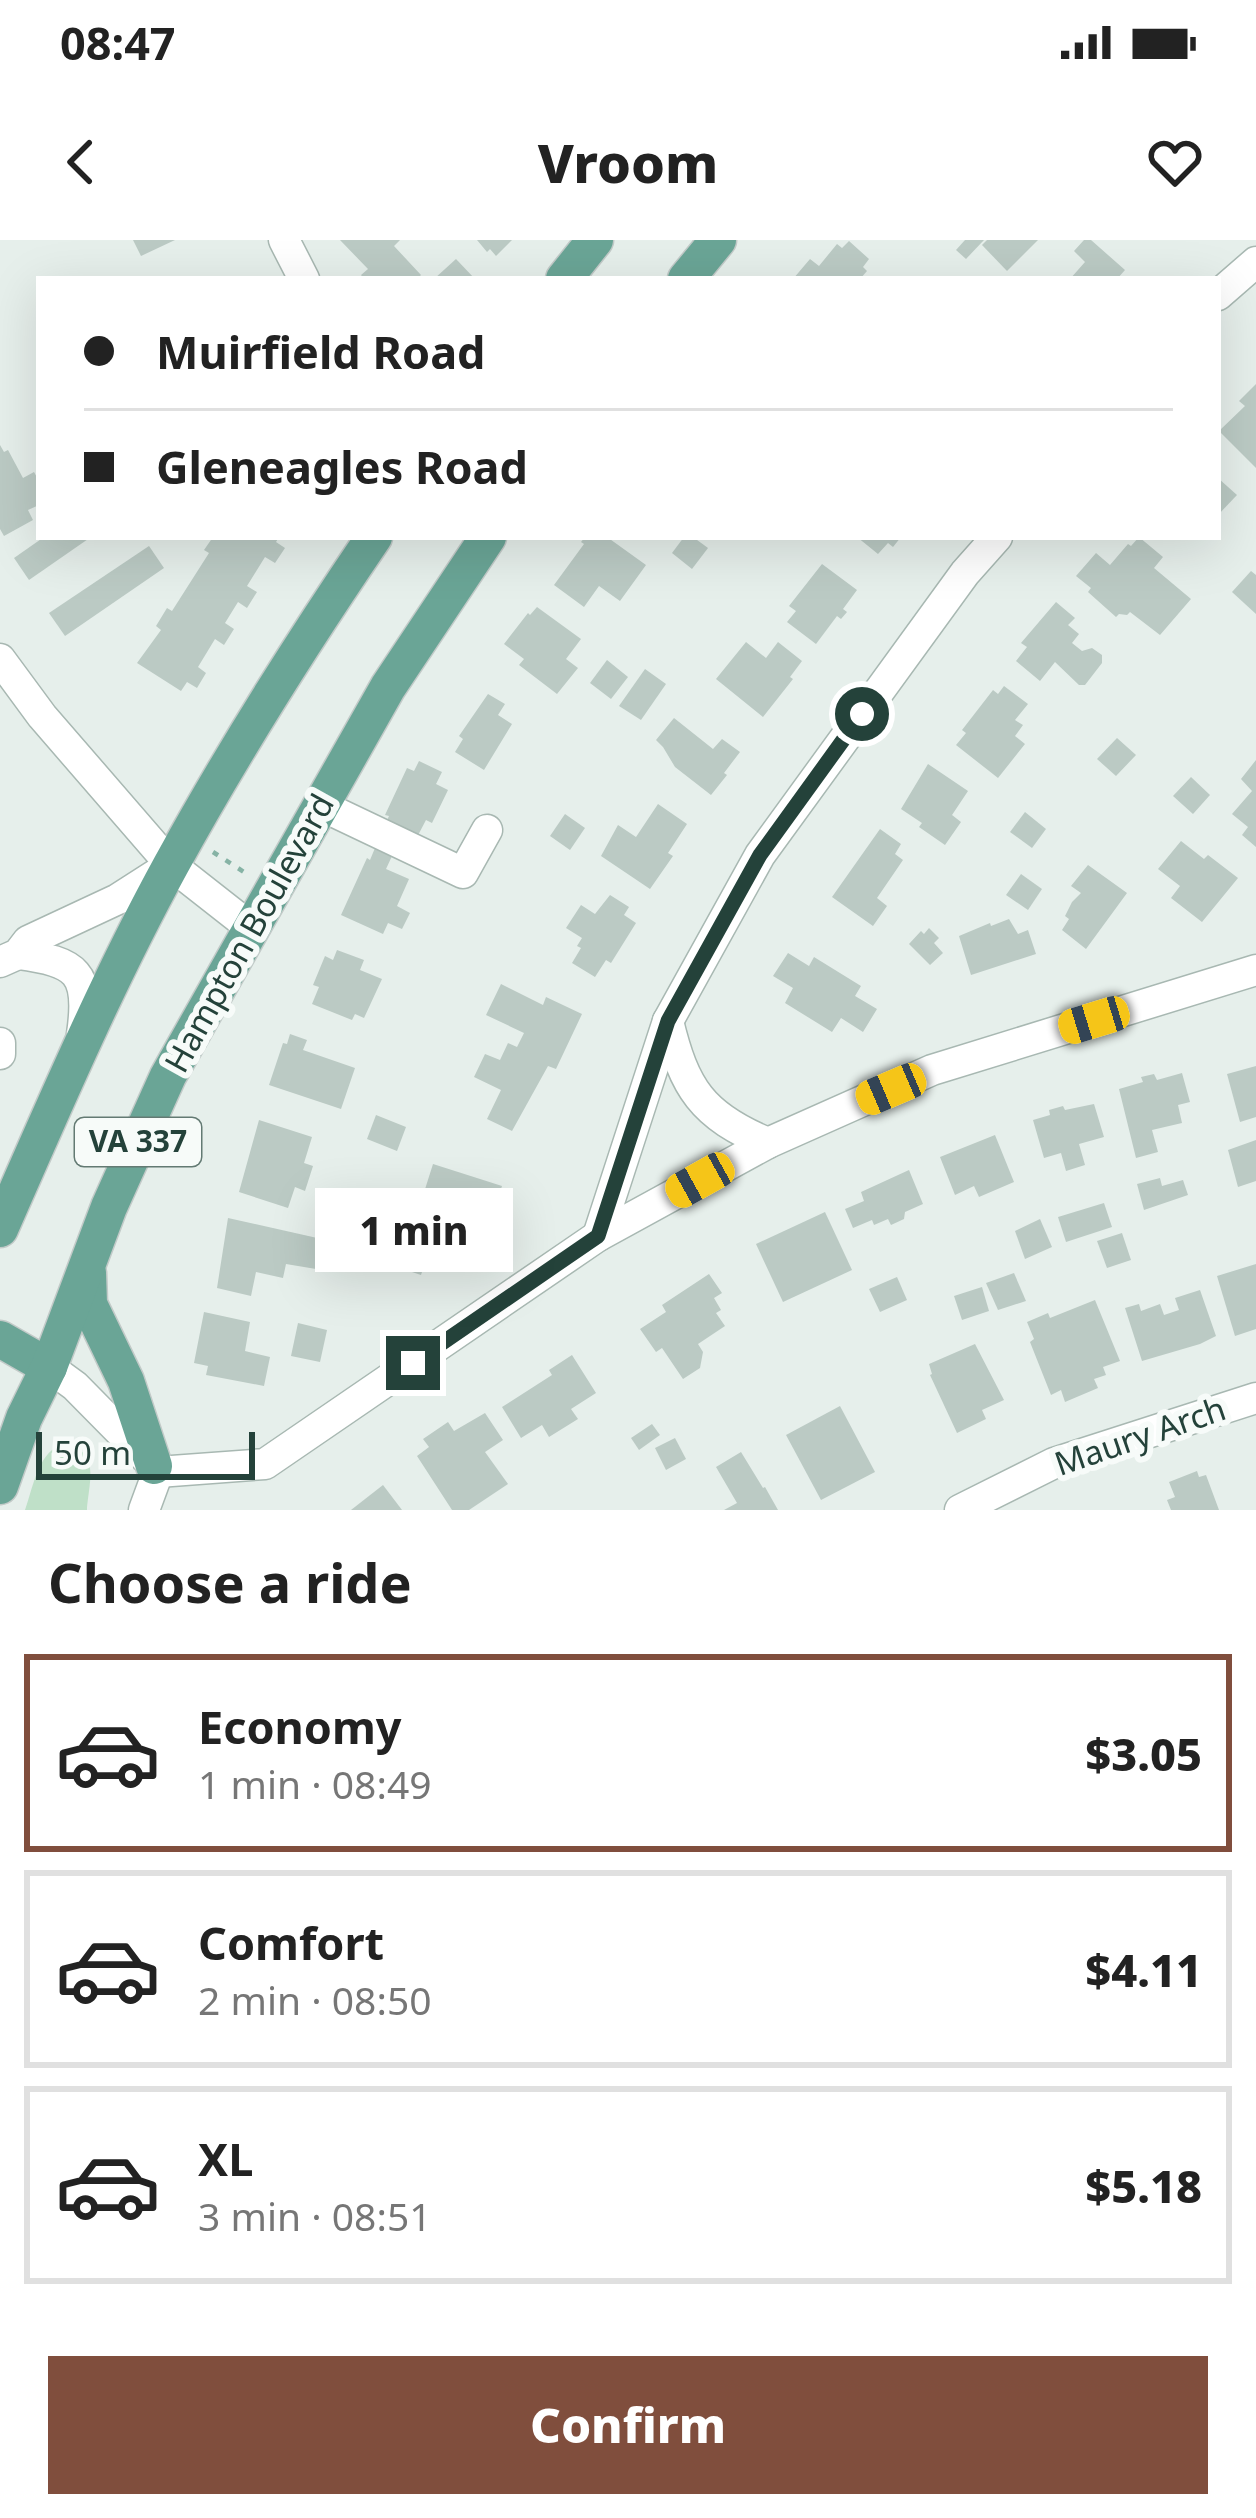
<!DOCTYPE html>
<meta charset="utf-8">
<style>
body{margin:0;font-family:"Noto Sans",sans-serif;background:#f6f6f6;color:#222;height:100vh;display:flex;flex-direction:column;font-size:45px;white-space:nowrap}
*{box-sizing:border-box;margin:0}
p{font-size:39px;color:#767676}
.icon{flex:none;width:66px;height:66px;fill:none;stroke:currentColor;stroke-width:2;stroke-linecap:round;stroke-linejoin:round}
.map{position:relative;height:1270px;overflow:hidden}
.sheet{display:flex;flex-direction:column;background:#fff;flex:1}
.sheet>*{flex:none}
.guide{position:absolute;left:36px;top:36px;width:1185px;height:264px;border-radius:0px;box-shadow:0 12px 48px #0002;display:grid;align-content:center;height:264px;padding:0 48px;background:#fff}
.scale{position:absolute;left:36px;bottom:30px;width:219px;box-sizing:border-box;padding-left:12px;border:6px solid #24423a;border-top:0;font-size:33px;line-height:42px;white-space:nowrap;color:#24423a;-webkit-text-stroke:9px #f7fbf9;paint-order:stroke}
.end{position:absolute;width:54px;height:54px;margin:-27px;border:15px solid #24423a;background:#fff;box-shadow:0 0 0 6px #fff}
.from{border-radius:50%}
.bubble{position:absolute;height:84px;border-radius:0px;background:#fff;box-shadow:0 12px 48px #0002;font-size:39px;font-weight:800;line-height:84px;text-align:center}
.car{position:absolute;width:36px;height:72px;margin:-36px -18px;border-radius:15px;box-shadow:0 0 9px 3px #0007;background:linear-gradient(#f5c518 24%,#345 0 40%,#f5c518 0 76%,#345 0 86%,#f5c518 0)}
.guide b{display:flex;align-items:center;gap:42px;height:114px;font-size:45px}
.guide b+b{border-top:3px solid #e0e0e0}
.guide i{width:30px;height:30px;background:#222}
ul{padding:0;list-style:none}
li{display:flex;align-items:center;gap:36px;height:198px;margin:0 24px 18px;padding:0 24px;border:6px solid #e0e0e0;border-radius:0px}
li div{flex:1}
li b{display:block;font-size:45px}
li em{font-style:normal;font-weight:800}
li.active{border-color:#804e3d}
li>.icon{width:108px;height:108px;stroke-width:1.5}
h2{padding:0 48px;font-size:54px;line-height:144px}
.primary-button{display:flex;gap:24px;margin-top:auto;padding:24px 48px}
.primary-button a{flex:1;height:138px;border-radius:0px;background:#804e3d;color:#fff;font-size:48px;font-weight:800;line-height:138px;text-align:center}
.status{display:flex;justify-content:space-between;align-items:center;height:84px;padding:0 60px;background:#fff;direction:ltr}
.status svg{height:33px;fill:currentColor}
header{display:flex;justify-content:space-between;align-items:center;height:156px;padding:0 48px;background:#fff;font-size:54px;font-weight:800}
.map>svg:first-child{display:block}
</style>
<div class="status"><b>08:47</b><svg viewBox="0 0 49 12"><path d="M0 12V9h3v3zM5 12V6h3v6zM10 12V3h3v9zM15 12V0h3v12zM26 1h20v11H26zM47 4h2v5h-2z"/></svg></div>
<header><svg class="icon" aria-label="back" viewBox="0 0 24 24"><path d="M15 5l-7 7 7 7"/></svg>Vroom<svg class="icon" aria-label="heart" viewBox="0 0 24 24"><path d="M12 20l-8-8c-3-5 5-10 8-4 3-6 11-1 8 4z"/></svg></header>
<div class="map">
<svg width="1256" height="1270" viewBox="0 0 1256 1270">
<rect width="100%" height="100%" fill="#e6efeb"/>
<path fill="#bfe0c8" d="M65 1203C101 1213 89 1241 87 1270H25C34 1245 38 1211 65 1203Z"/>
<g fill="#bbcac4">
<polygon points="133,0 175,0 141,16"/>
<polygon points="340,0 400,0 394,6 421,35 417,39 364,39 361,35 368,29"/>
<polygon points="477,0 512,0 496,16 490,9 487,12"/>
<polygon points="965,0 984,0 966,19 956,10"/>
<polygon points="987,0 1038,0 1007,31 982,5"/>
<polygon points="1084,0 1091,0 1125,30 1117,39 1070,39 1085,22 1074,11"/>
<polygon points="849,1 869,19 863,27 867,31 860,39 793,39 810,19 819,26 837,4 842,8"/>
<polygon points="456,19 475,39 434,39"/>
<polygon points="1256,144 1256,228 1219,191 1245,166 1239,161"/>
<polygon points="0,205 4,212 8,210 23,238 34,232 39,241 39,265 28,270 33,280 4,296 0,289"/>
<polygon points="1218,238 1237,255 1218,275"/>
<polygon points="44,297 91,297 29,340 14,318"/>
<polygon points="213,297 279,297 276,302 285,308 275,323 265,317 247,346 257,352 247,368 238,362 225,383 234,389 224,405 215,399 198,427 206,433 197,448 187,442 181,451 137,423 161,390 156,386 167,368 172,371 209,313 204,310"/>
<polygon points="585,297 607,297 646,325 620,361 599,346 584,367 554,345 584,304 581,302"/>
<polygon points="684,297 693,297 708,308 692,329 672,313"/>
<polygon points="857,297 901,297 893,307 888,303 878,314"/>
<polygon points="1139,297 1163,317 1154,328 1191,359 1160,395 1130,372 1127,375 1119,374 1116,377 1088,352 1091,348 1076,336 1096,313 1110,325 1128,304 1131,306"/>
<polygon points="149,306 164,328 65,396 49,373"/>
<polygon points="822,324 857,350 843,369 847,372 841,379 837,376 816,404 787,382 796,371 789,366"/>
<polygon points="1251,331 1256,335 1256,374 1232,352"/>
<polygon points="1056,362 1075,378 1068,385 1079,394 1072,403 1082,411 1092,408 1102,415 1102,423 1085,445 1079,445 1055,422 1040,441 1016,421 1027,407 1021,403"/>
<polygon points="537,367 581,399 566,419 578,428 557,454 519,425 524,419 504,404 528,373 530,375"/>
<polygon points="746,402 766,418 778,402 802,421 790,437 793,439 763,477 716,439"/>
<polygon points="607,420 628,437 611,459 590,443"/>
<polygon points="645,429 666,444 641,480 619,466"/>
<polygon points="1004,446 1028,464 1015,480 1023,485 1015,496 1025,504 998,538 956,505 966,493 962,490 993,450 998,454"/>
<polygon points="488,454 505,464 498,475 512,484 484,530 455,512 463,499 459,496"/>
<polygon points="674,478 713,509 722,499 740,512 724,533 727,535 711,555 675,527 663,507 656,500"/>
<polygon points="1117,498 1136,515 1116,536 1097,519"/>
<polygon points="1256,520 1256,607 1242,595 1248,587 1232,574 1252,551 1241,539"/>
<polygon points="419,521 442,532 436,544 448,550 432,583 426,580 415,601 384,587 389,576 385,575 407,528 414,531"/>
<polygon points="928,524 968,551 952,575 961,582 945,605 919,587 922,583 901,569"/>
<polygon points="1191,537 1210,555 1193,574 1173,556"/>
<polygon points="658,564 687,584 668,613 673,616 650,649 601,616 618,585 636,597"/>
<polygon points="1025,572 1046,589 1032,608 1010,592"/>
<polygon points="565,574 585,588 570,610 550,596"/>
<polygon points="880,589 901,604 895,614 903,620 877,658 887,666 873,686 832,657"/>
<polygon points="1181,601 1204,619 1208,615 1238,638 1202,682 1171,658 1180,646 1158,629"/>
<polygon points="375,608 392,616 386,629 409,639 397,666 410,673 402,689 388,683 383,694 341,675 367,618 370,620"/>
<polygon points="1088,625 1127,653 1086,709 1062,690 1069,679 1065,676 1072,662 1081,653 1071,646"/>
<polygon points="1021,634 1042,649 1028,670 1006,655"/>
<polygon points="610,655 629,667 624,675 636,683 611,723 606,720 595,737 572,723 581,708 577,706 582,698 566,688 581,665 595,674"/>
<polygon points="1009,679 1018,694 1028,690 1036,714 971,735 959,696 990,683 991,686"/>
<polygon points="929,688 939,698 934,703 943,713 930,725 909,704 921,691 924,694"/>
<polygon points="337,710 364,720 360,730 382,739 364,778 355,774 352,780 312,764 319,747 313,745 325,716 333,720"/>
<polygon points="788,713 809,726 814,717 861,746 855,756 877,769 863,792 841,778 832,792 785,763 793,748 773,736"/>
<polygon points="501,744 543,765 546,757 582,774 556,829 548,826 512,891 487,879 501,850 474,837 485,814 500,820 508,803 517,807 524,793 486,775"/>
<polygon points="290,794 307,800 303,810 355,828 341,869 269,845 283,803 287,804"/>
<polygon points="1256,826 1256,877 1240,882 1227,834"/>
<polygon points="1182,833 1190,862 1178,865 1182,883 1152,890 1158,912 1136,918 1119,849 1143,842 1141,837 1154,834 1157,840"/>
<polygon points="1094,864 1104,897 1079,904 1085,925 1066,931 1061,913 1044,918 1033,880 1050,875 1049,870 1063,866 1065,870"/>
<polygon points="376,875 406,887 397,911 367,899"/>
<polygon points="259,880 312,897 304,923 313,926 305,951 295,947 288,968 239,952"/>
<polygon points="995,895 1014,942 979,957 974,946 955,955 940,917"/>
<polygon points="1256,900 1256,941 1238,947 1228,910"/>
<polygon points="433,924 502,946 492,976 461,966 440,1021 424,1026 421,1035 400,1028"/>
<polygon points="909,930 923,964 905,972 904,979 891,985 888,979 874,985 872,980 853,988 845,969 864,961 861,952"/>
<polygon points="1160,938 1162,946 1183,940 1188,955 1144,970 1137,944"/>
<polygon points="340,954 371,963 364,993 331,986"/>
<polygon points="1104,963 1112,987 1066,1002 1058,977"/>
<polygon points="825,972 852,1030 783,1062 756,1004"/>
<polygon points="228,978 335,1002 328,1031 286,1024 283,1038 256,1032 251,1056 217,1048"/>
<polygon points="1040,979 1052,1007 1025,1019 1015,991"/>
<polygon points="1122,993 1131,1020 1107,1028 1097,1001"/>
<polygon points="1256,1024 1256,1089 1235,1096 1217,1036"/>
<polygon points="1014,1033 1026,1061 998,1070 986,1043"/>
<polygon points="709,1034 722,1053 714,1058 721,1070 716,1073 725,1086 698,1104 703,1112 700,1128 683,1139 662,1108 656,1112 640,1089 666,1072 662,1065"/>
<polygon points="897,1037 907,1060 880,1072 869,1049"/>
<polygon points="982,1047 989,1071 962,1080 954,1056"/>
<polygon points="1200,1050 1216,1096 1200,1104 1142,1121 1125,1068 1139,1064 1141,1071 1160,1064 1164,1075 1179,1070 1175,1058"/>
<polygon points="1095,1060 1120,1121 1103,1127 1106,1135 1094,1139 1098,1148 1065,1162 1061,1150 1051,1155 1030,1102 1034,1099 1027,1082 1048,1073 1050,1078"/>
<polygon points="204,1072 250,1082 245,1111 270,1117 264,1146 206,1135 208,1126 194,1123"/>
<polygon points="298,1083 327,1090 320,1122 291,1116"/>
<polygon points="975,1104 1004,1160 982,1170 986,1179 957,1193 930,1135 932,1134 929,1124"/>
<polygon points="572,1115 596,1153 571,1169 578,1179 549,1197 542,1185 521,1198 502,1167 552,1135 549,1130"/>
<polygon points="840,1166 875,1232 821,1260 786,1195"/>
<polygon points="485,1173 503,1200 485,1212 508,1244 469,1270 452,1270 417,1216 429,1207 423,1199 448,1182 454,1191"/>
<polygon points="652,1184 660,1195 639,1210 631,1198"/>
<polygon points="675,1198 686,1219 666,1230 655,1208"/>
<polygon points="741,1212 763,1248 765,1247 778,1270 724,1270 737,1263 716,1227"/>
<polygon points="1197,1231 1199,1237 1206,1235 1219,1270 1171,1270 1167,1260 1175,1257 1169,1242"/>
<polygon points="383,1245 402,1270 351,1270"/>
</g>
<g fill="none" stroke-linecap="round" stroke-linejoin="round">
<defs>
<g id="minor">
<polyline points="284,0 304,39"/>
<polyline points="1218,55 1256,22"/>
<polyline points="0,419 42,476 171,625 250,687"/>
<polyline points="320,565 463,633 487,590"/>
<path d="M18 714C77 722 91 732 82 794"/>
<polyline points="0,722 18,714 28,701 118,659 171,625"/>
<path d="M668 781C684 848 702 876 768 903"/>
<polyline points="0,803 0,814"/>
<polyline points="598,996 668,781 760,615 965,333 997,297"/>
<polyline points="49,1127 75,1146 151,1223"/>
<polyline points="158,1232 265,1224 598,996 768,903 932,830 1256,730"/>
<polyline points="144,1270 158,1232"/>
<polyline points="960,1270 1054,1223 1256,1158"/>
</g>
<g id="major">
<polyline points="564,39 595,0"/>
<polyline points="686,39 718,0"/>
<path d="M0 989C54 866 107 742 171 625 233 512 302 403 374 297"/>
<polyline points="88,1033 89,1064 126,1141 154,1226"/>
<polyline points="0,1099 49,1127"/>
<polyline points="0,1246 24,1178 49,1127 109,967 168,836 388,447 488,297"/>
</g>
</defs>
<use href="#minor" stroke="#a8b8b2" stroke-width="33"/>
<use href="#major" stroke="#c2cac8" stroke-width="39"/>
<polyline stroke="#86b3a5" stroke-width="4.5" stroke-dasharray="6 9" stroke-linecap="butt" points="213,612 244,632"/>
<use href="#minor" stroke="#fff" stroke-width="30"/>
<use href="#major" stroke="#6aa596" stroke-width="36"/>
</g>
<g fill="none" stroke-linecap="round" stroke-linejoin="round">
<polyline stroke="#24423a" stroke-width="15" points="413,1123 598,996 668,781 760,615 862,474"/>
</g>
<g text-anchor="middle" stroke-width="12" stroke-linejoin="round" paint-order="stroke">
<rect fill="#f7fbf9" stroke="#637a73" stroke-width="3" x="75" y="878" width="126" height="48" rx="9"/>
<g font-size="30" font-weight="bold" fill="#24423a">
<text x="138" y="912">VA 337</text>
</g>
<g font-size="33" fill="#24423a" stroke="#f7fbf9">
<text transform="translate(249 693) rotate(-61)" y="12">Hampton Boulevard</text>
<text transform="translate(1140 1196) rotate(-19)" y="12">Maury Arch</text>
</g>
</g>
</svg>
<div class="scale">50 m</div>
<i class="end from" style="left:862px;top:474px"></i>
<i class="end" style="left:413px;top:1123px"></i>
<div class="bubble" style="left:315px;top:948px;width:198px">1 min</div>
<i class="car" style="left:1094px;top:780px;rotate:253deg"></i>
<i class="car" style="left:891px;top:849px;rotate:247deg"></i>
<i class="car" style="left:700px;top:940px;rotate:241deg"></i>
<div class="guide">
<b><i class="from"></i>Muirfield Road</b>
<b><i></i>Gleneagles Road</b>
</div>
</div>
<section class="sheet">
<h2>Choose a ride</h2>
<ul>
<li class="active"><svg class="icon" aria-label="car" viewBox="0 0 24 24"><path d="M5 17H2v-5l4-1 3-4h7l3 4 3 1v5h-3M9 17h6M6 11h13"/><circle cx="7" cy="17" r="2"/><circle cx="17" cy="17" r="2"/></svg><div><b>Economy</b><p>1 min · 08:49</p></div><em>$3.05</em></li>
<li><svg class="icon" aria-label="car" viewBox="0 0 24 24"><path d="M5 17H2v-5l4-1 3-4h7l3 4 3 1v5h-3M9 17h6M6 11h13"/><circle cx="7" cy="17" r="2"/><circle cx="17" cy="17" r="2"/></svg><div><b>Comfort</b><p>2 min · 08:50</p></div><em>$4.11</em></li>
<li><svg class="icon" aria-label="car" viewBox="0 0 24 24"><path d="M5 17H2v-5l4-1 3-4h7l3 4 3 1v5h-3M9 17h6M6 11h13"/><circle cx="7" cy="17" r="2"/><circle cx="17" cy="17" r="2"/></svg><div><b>XL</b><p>3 min · 08:51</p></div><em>$5.18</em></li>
</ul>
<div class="primary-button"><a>Confirm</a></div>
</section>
